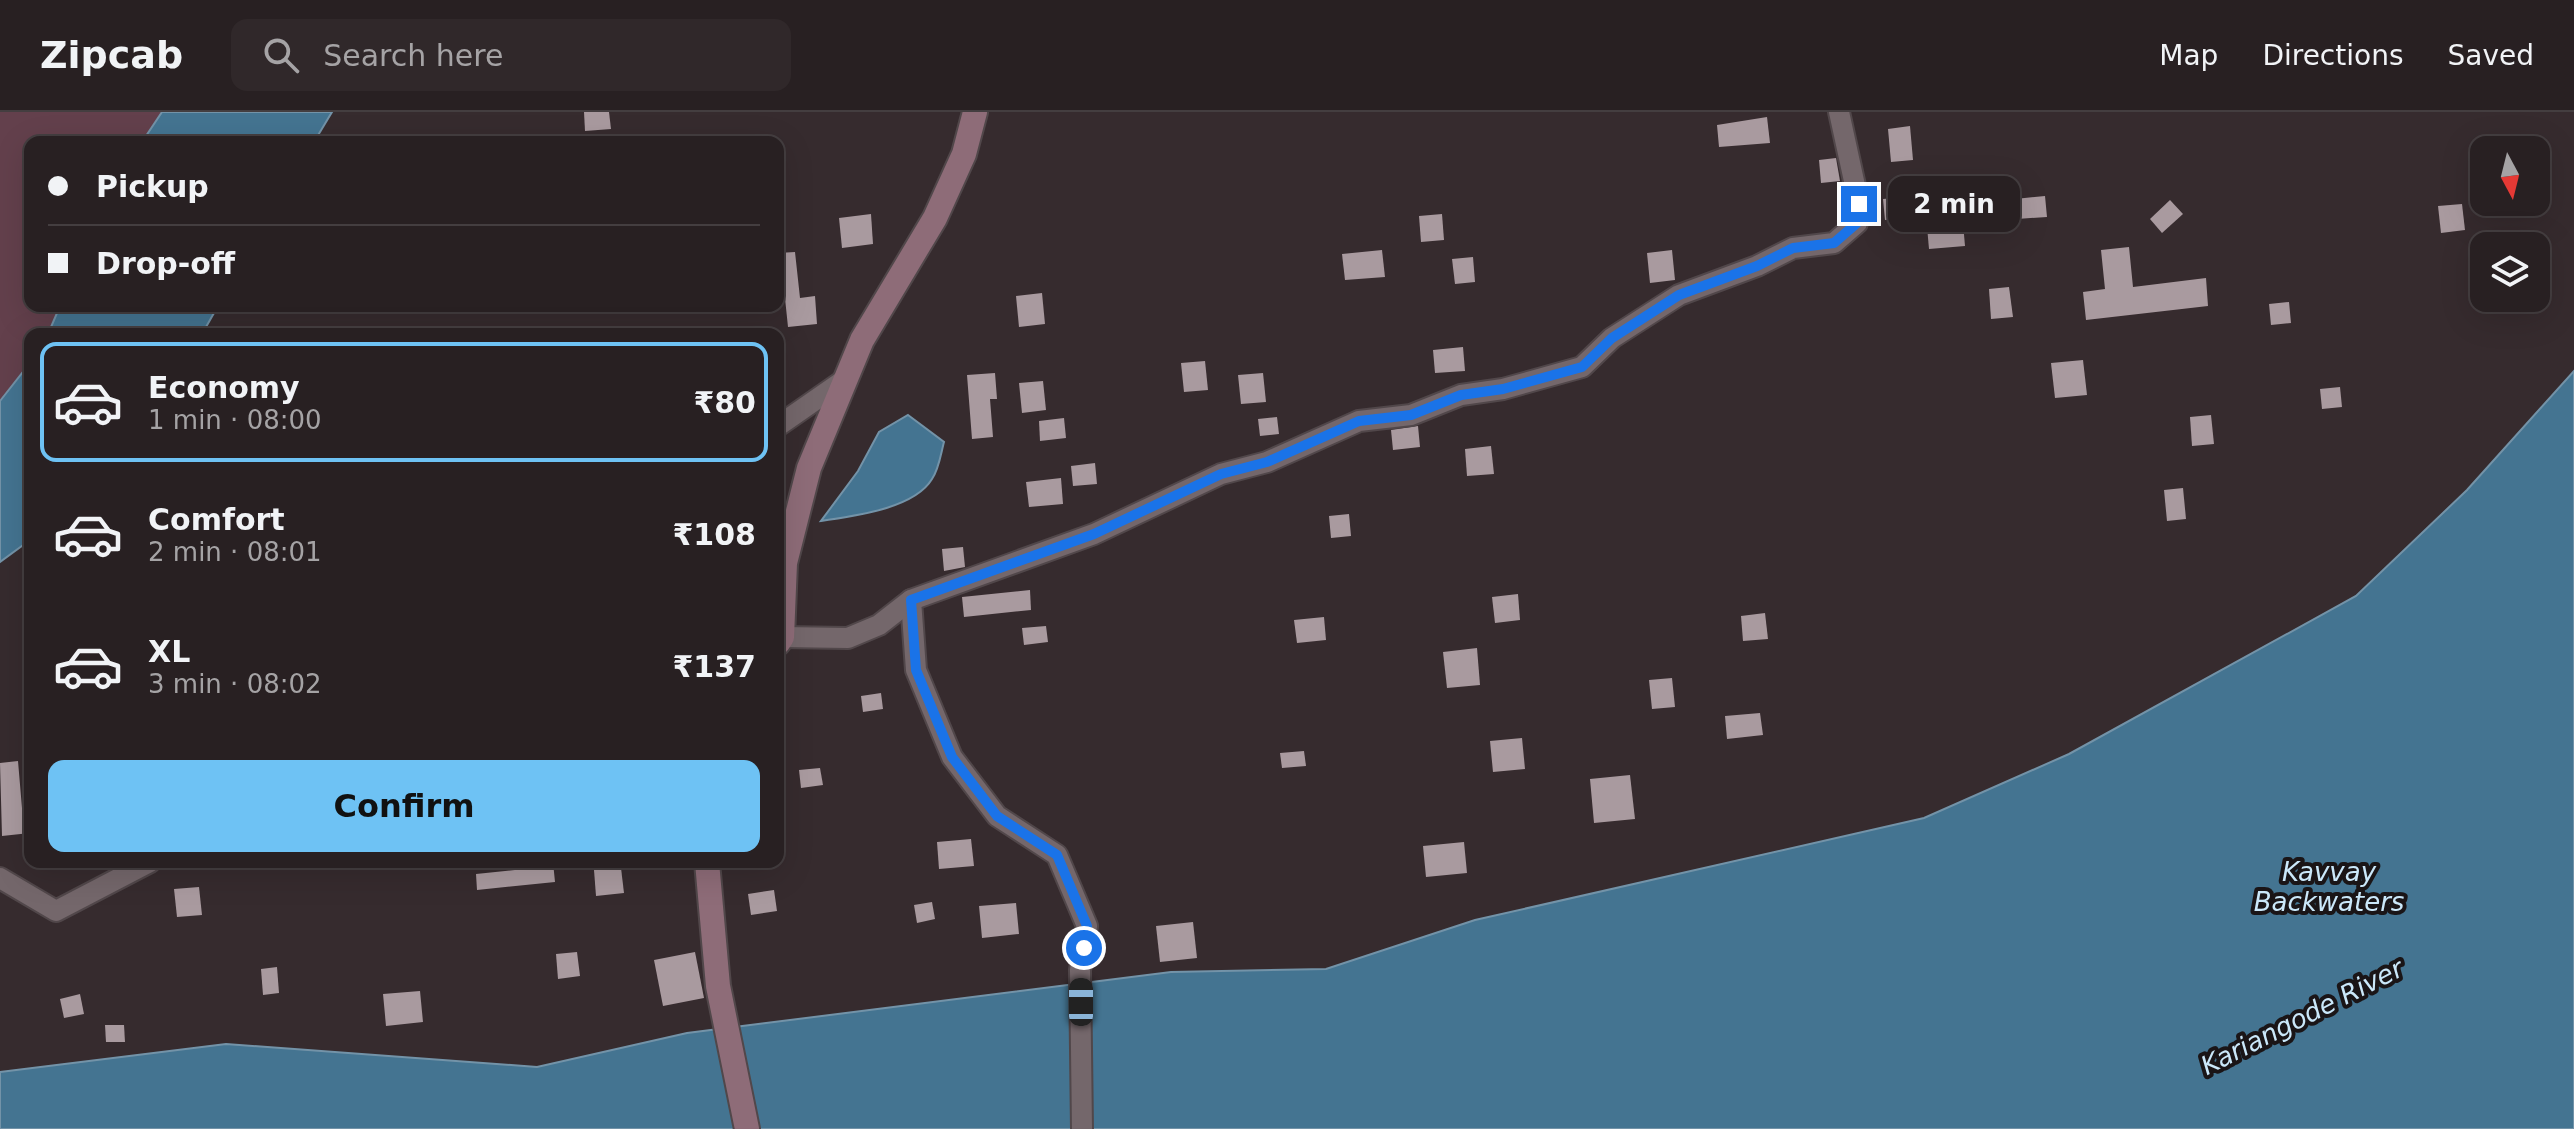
<!DOCTYPE html>
<meta charset="utf-8">
<style>
body{margin:0;font-family:"DejaVu Sans",sans-serif;background:#30282a;color:#f1f3f6;height:100vh;display:flex;flex-direction:column;font-size:30px;white-space:nowrap}
*{box-sizing:border-box;margin:0}
p{font-size:26px;color:#a5a3a5}
.icon{flex:none;width:44px;height:44px;fill:none;stroke:currentColor;stroke-width:2;stroke-linecap:round;stroke-linejoin:round}
.map{position:relative;flex:1;overflow:hidden}
.details{position:absolute;left:24px;top:216px;width:760px;height:540px;display:flex;flex-direction:column;background:#282022;border-radius:16px;box-shadow:0 8px 32px #0002,0 0 0 2px #443e40}
.details>*{flex:none}
.top-card{position:absolute;left:24px;top:24px;width:760px;height:176px;border-radius:16px;box-shadow:0 8px 32px #0002,0 0 0 2px #443e40;display:grid;align-content:center;height:176px;padding:0 24px;background:#282022}
.needle{width:52px;rotate:173deg}
.tools{position:absolute;left:2470px;top:24px;display:grid;gap:16px}
.tools a{display:grid;place-items:center;width:80px;height:80px;border-radius:16px;background:#282022;box-shadow:0 8px 32px #0002,0 0 0 2px #443e40;font-size:40px}
.end{position:absolute;width:36px;height:36px;margin:-18px;border:10px solid #1a73e8;background:#fff;box-shadow:0 0 0 4px #fff}
.from{border-radius:50%}
.bubble{position:absolute;height:56px;border-radius:16px;background:#282022;box-shadow:0 8px 32px #0002,0 0 0 2px #443e40;font-size:26px;font-weight:700;line-height:56px;text-align:center}
.car{position:absolute;width:24px;height:48px;margin:-24px -12px;border-radius:10px;box-shadow:0 0 6px 2px #0007;background:linear-gradient(#222 24%,#8ab4d8 0 40%,#222 0 76%,#8ab4d8 0 86%,#222 0)}
.top-card b{display:flex;align-items:center;gap:28px;height:76px;font-size:30px}
.top-card b+b{border-top:2px solid #443e40}
.top-card i{width:20px;height:20px;background:#f1f3f6}
ul{padding:14px 0 0;list-style:none}
li{display:flex;align-items:center;gap:24px;height:120px;margin:0 16px 12px;padding:0 8px;border:4px solid transparent;border-radius:16px}
li div{flex:1}
li b{display:block;font-size:30px}
li em{font-style:normal;font-weight:700}
li.active{border-color:#6ec2f4}
li>.icon{width:72px;height:72px;stroke-width:1.5}
.button{display:flex;gap:16px;margin-top:auto;padding:16px 24px}
.button a{flex:1;height:92px;border-radius:16px;background:#6ec2f4;color:#111;font-size:32px;font-weight:700;line-height:92px;text-align:center}
header{display:flex;align-items:center;gap:48px;box-sizing:border-box;height:112px;padding:0 40px;background:#282022;border-bottom:2px solid #443e40}
header strong{font-size:38px}
nav{display:flex;gap:44px;margin-inline-start:auto;font-size:28px}
.search{width:560px;height:72px;background:#30282a;display:flex;align-items:center;gap:20px;box-sizing:border-box;padding:0 28px;border-radius:16px;color:#a5a3a5;font-size:30px}
.map>svg:first-child{display:block}
</style>
<header>
<strong>Zipcab</strong>
<div class="search"><svg class="icon" aria-label="search" viewBox="0 0 24 24"><circle cx="10" cy="10" r="6"/><path d="M15 15l6 6"/></svg>Search here</div>
<nav><a>Map</a><a>Directions</a><a>Saved</a></nav>
</header>
<div class="map">
<svg width="2574" height="1017" viewBox="0 0 2574 1017">
<rect width="100%" height="100%" fill="#362b2e"/>
<polygon fill="#63404c" points="0,0 162,0 142,30 30,30 30,194 60,194 48,222 30,222 30,251 0,289"/>
<g fill="#447491" stroke="#7393a8" stroke-width="2">
<polygon points="162,0 332,0 314,30 142,30"/>
<polygon points="60,194 218,194 202,222 48,222"/>
<polygon points="30,251 30,428 0,450 0,289"/>
<polygon points="2574,259 2574,1017 0,1017 0,960 226,932 537,955 687,921 1171,860 1326,857 1475,808 1924,706 2069,642 2356,484 2467,378"/>
<path d="M908 303 944 330C941 341 939 357 932 367 914 397 853 404 821 409L858 359 879 320Z"/>
</g>
<g fill="#a99a9f">
<polygon points="584,0 609,0 611,17 585,19"/>
<polygon points="1767,5 1770,31 1719,35 1717,13"/>
<polygon points="1910,14 1913,48 1891,50 1888,17"/>
<polygon points="1836,46 1840,69 1821,71 1819,48"/>
<polygon points="2045,84 2047,105 2017,107 2015,87"/>
<polygon points="1906,85 1908,106 1885,108 1883,87"/>
<polygon points="1961,88 1965,134 1929,137 1925,92"/>
<polygon points="2170,88 2183,102 2162,121 2150,107"/>
<polygon points="2462,92 2465,118 2441,121 2438,94"/>
<polygon points="871,102 873,132 842,136 839,106"/>
<polygon points="1442,102 1444,128 1421,130 1419,104"/>
<polygon points="2129,135 2133,175 2206,166 2208,194 2086,208 2083,180 2105,177 2101,138"/>
<polygon points="1382,138 1385,165 1345,168 1342,142"/>
<polygon points="1672,138 1675,168 1650,171 1647,141"/>
<polygon points="795,140 800,186 815,184 817,212 788,215 783,167 778,167 778,141"/>
<polygon points="1473,145 1475,170 1455,172 1452,147"/>
<polygon points="2009,175 2013,205 1991,207 1989,177"/>
<polygon points="1042,181 1045,212 1019,215 1016,184"/>
<polygon points="2289,190 2291,211 2271,213 2269,192"/>
<polygon points="1463,235 1465,259 1435,261 1433,238"/>
<polygon points="2083,248 2087,283 2055,286 2051,251"/>
<polygon points="1205,249 1208,278 1184,280 1181,251"/>
<polygon points="995,261 997,287 990,287 993,325 972,327 967,263"/>
<polygon points="1263,261 1266,290 1241,292 1238,263"/>
<polygon points="1043,269 1046,298 1022,301 1019,271"/>
<polygon points="2340,275 2342,295 2322,297 2320,277"/>
<polygon points="2211,303 2214,332 2192,334 2190,305"/>
<polygon points="1277,305 1279,322 1260,324 1258,307"/>
<polygon points="1064,306 1066,326 1040,329 1039,309"/>
<polygon points="1418,314 1420,335 1393,338 1391,318"/>
<polygon points="1491,334 1494,362 1467,364 1465,337"/>
<polygon points="1095,351 1097,372 1073,374 1071,354"/>
<polygon points="1061,366 1063,392 1029,395 1026,370"/>
<polygon points="2183,376 2186,407 2167,409 2164,378"/>
<polygon points="1349,402 1351,424 1331,426 1329,404"/>
<polygon points="963,435 965,455 944,459 942,437"/>
<polygon points="1030,478 1031,498 964,505 962,485"/>
<polygon points="1518,482 1520,508 1495,511 1492,485"/>
<polygon points="1765,501 1768,527 1743,529 1741,504"/>
<polygon points="1324,505 1326,528 1297,531 1294,508"/>
<polygon points="1046,514 1048,530 1024,533 1022,516"/>
<polygon points="1477,536 1480,573 1447,576 1443,540"/>
<polygon points="1672,566 1675,595 1652,597 1649,568"/>
<polygon points="881,581 883,597 863,600 861,584"/>
<polygon points="1760,601 1763,623 1727,627 1725,604"/>
<polygon points="1522,626 1525,657 1493,660 1490,629"/>
<polygon points="1304,639 1306,654 1282,656 1280,641"/>
<polygon points="18,649 22,696 30,695 30,721 2,724 0,651"/>
<polygon points="820,656 823,673 801,676 799,658"/>
<polygon points="1630,663 1635,707 1594,711 1590,667"/>
<polygon points="971,727 974,754 939,757 937,730"/>
<polygon points="1464,730 1467,761 1426,765 1423,734"/>
<polygon points="523,750 553,750 555,770 477,778 476,762 524,757"/>
<polygon points="621,756 624,781 596,784 594,758"/>
<polygon points="199,775 202,803 177,805 174,777"/>
<polygon points="774,778 777,799 751,803 748,782"/>
<polygon points="932,790 935,807 917,811 914,793"/>
<polygon points="1016,791 1019,822 982,826 979,794"/>
<polygon points="1193,810 1197,846 1160,850 1156,814"/>
<polygon points="577,840 580,864 558,867 556,842"/>
<polygon points="695,840 704,886 663,894 654,848"/>
<polygon points="277,855 279,881 263,883 261,857"/>
<polygon points="420,879 423,910 386,914 383,882"/>
<polygon points="80,882 84,902 64,906 60,887"/>
<polygon points="105,913 124,913 125,930 106,930"/>
</g>
<g fill="none" stroke-linecap="round" stroke-linejoin="round">
<defs>
<g id="minor">
<polyline points="778,314 847,266"/>
<polyline points="911,488 916,558 952,645 997,704 1057,743 1087,814 1080,858 1082,1017"/>
<polyline points="782,525 848,526 879,513 911,488 1094,422 1221,362 1267,350 1359,309 1411,303 1461,283 1503,277 1582,255 1612,226 1679,183 1757,154 1793,136 1834,131 1857,111 1859,92 1839,0"/>
<polyline points="0,766 56,799 150,750"/>
</g>
<g id="secondary">
<polyline points="778,531 782,525 785,451 809,356 862,228 935,106 964,42 975,0"/>
<polyline points="707,750 718,874 747,1017"/>
</g>
</defs>
<use href="#minor" stroke="#51474a" stroke-width="24"/>
<use href="#secondary" stroke="#51474a" stroke-width="28"/>
<use href="#minor" stroke="#74676b" stroke-width="20"/>
<use href="#secondary" stroke="#8e6c78" stroke-width="24"/>
</g>
<g fill="none" stroke-linecap="round" stroke-linejoin="round">
<polyline stroke="#1a73e8" stroke-width="10" points="1084,836 1087,814 1057,743 997,704 952,645 916,558 911,488 1094,422 1221,362 1267,350 1359,309 1411,303 1461,283 1503,277 1582,255 1612,226 1679,183 1757,154 1793,136 1834,131 1857,111 1859,92"/>
</g>
<g text-anchor="middle" stroke-width="8" stroke-linejoin="round" paint-order="stroke">
<g font-size="26" font-style="italic" fill="#cbe8fa" stroke="#1a1517">
<text x="2329" y="769">Kavvay<tspan x="2329" dy="30">Backwaters</tspan></text>
<text transform="translate(2302 905) rotate(-27)" y="9">Kariangode River</text>
</g>
</g>
</svg>
<div class="tools">
<a><svg class="needle" viewBox="-14 -14 28 28"><path d="M0-13l5 13h-10z" fill="#e53935"/><path d="M0 13l5-13h-10z" fill="#a5a3a5"/></svg></a>
<a><svg class="icon" aria-label="layers" viewBox="0 0 24 24"><path d="M12 4l9 5-9 5-9-5zM3 14l9 5 9-5"/></svg></a>
</div>
<i class="end from" style="left:1084px;top:836px"></i>
<i class="end" style="left:1859px;top:92px"></i>
<div class="bubble" style="left:1888px;top:64px;width:132px">2 min</div>
<i class="car" style="left:1081px;top:890px;rotate:0deg"></i>
<div class="top-card">
<b><i class="from"></i>Pickup</b>
<b><i></i>Drop-off</b>
</div>
<section class="details">
<ul>
<li class="active"><svg class="icon" aria-label="car" viewBox="0 0 24 24"><path d="M5 17H2v-5l4-1 3-4h7l3 4 3 1v5h-3M9 17h6M6 11h13"/><circle cx="7" cy="17" r="2"/><circle cx="17" cy="17" r="2"/></svg><div><b>Economy</b><p>1 min · 08:00</p></div><em>₹80</em></li>
<li><svg class="icon" aria-label="car" viewBox="0 0 24 24"><path d="M5 17H2v-5l4-1 3-4h7l3 4 3 1v5h-3M9 17h6M6 11h13"/><circle cx="7" cy="17" r="2"/><circle cx="17" cy="17" r="2"/></svg><div><b>Comfort</b><p>2 min · 08:01</p></div><em>₹108</em></li>
<li><svg class="icon" aria-label="car" viewBox="0 0 24 24"><path d="M5 17H2v-5l4-1 3-4h7l3 4 3 1v5h-3M9 17h6M6 11h13"/><circle cx="7" cy="17" r="2"/><circle cx="17" cy="17" r="2"/></svg><div><b>XL</b><p>3 min · 08:02</p></div><em>₹137</em></li>
</ul>
<div class="button"><a>Confirm</a></div>
</section>
</div>
